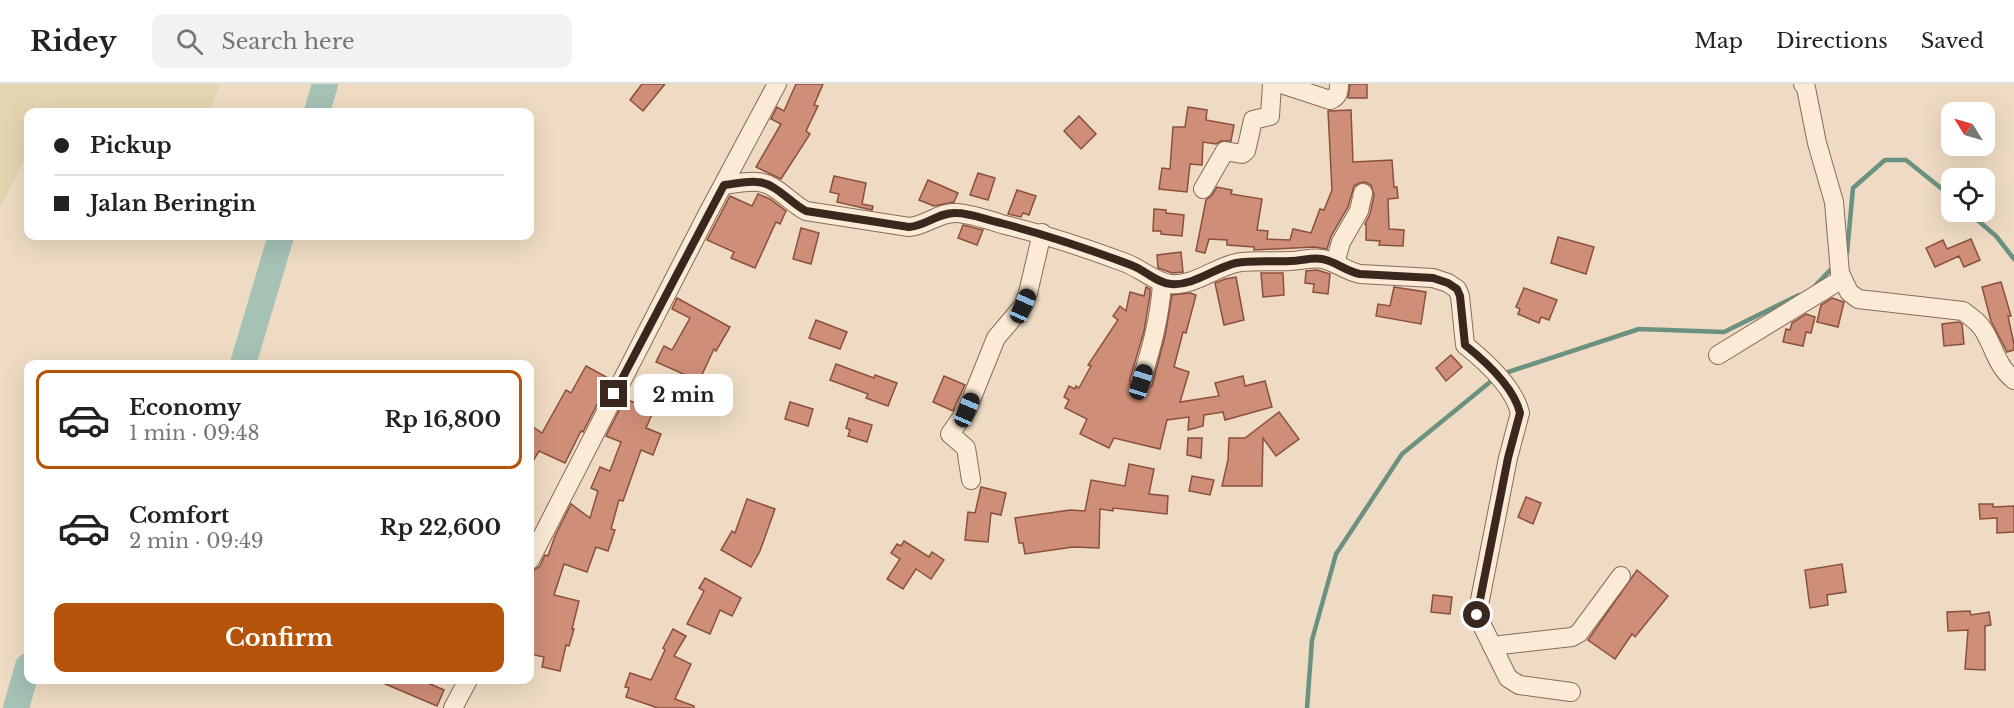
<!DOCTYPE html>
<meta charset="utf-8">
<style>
body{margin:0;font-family:"Libre Baskerville",serif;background:#f2f2f2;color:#222;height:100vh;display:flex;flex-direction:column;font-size:22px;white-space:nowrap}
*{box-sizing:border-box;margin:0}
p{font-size:20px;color:#767676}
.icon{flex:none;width:33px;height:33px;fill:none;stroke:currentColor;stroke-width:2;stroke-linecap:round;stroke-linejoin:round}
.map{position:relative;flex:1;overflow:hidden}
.side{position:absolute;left:24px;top:276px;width:510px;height:324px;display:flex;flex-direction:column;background:#fff;border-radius:12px;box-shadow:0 6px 24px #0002}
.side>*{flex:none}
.guide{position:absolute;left:24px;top:24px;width:510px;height:132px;border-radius:12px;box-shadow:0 6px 24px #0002;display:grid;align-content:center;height:132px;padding:0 30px;background:#fff}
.needle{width:39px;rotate:307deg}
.fabs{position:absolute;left:1941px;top:18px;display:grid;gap:12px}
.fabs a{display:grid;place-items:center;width:54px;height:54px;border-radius:12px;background:#fff;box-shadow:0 6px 24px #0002;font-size:30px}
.end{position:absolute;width:27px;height:27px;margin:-14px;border:8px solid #3a271e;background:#fff;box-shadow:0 0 0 3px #fff}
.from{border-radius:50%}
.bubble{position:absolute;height:42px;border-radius:12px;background:#fff;box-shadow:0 6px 24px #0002;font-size:20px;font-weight:700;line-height:42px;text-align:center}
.car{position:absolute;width:18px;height:36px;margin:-18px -9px;border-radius:8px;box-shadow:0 0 4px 2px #0007;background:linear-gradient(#222 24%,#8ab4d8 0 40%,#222 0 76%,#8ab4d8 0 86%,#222 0)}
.guide b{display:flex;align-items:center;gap:21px;height:57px;font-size:22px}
.guide b+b{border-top:2px solid #e0e0e0}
.guide i{width:15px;height:15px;background:#222}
ul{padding:10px 0 0;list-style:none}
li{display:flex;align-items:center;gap:18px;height:99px;margin:0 12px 9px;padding:0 18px;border:3px solid transparent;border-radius:12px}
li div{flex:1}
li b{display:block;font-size:22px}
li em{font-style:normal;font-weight:700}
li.current{border-color:#b45309}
li>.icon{width:54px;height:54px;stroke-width:1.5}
.cta{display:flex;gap:12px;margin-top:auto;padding:12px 30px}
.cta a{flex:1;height:69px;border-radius:12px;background:#b45309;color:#fff;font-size:24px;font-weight:700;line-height:69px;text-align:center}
header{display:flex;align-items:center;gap:36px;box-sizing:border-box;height:84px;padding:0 30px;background:#fff;border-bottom:2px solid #e0e0e0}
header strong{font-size:28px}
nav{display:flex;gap:33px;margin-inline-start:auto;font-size:21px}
.search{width:420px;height:54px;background:#f2f2f2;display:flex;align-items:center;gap:15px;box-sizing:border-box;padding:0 21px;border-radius:12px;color:#767676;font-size:22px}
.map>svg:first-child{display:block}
</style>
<header>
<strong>Ridey</strong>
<div class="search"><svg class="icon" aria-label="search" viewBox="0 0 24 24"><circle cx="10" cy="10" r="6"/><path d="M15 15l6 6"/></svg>Search here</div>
<nav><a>Map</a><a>Directions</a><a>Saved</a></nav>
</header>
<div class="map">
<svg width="2014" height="624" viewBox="0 0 2014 624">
<rect width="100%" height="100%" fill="#efdbc3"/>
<polygon fill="#e5d4b0" points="0,0 220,0 209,28 28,28 28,69 0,124"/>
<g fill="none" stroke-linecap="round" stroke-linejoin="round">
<g stroke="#6b9181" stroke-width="4.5">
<polyline points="1968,128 1996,152 2014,175"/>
<polyline points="1843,173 1847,169 1853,104 1885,76 1906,76 1952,113"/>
<polyline points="1814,203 1833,183"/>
<polyline points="1502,290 1639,245 1724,248 1799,211"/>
<polyline points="1307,624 1312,556 1336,470 1402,370 1495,294"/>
</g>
<g stroke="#a5c2b5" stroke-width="26">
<polyline points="317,28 325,0"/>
<polyline points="243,280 281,152"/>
<polyline points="16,624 28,582"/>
</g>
</g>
<g fill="#cf8e77" stroke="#8a503e" stroke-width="1.5">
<polygon points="642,0 665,0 643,27 630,16"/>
<polygon points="796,0 823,0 814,21 818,22 806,47 810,50 781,95 756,83 781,40 771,35 777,23 784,27"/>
<polygon points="1350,0 1367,0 1367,14 1348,14"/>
<polygon points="1188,23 1207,26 1206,36 1234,41 1231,57 1221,57 1216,60 1203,58 1202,81 1190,80 1187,108 1159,105 1162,84 1170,85 1173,43 1185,43"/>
<polygon points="1351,26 1353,78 1392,76 1394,103 1397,103 1398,114 1388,115 1389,145 1404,146 1403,162 1379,161 1380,157 1366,156 1366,140 1365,140 1370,130 1374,111 1371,101 1365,98 1359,99 1354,102 1348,123 1331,152 1327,165 1314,163 1254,166 1254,163 1227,161 1227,156 1209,155 1205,169 1196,167 1206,116 1212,111 1217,103 1232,106 1231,110 1262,115 1257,146 1268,147 1267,155 1290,156 1293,145 1311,149 1320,125 1324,126 1332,106 1328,27"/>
<polygon points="1079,32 1096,50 1081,65 1064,47"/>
<polygon points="978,89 995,94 988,116 970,111"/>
<polygon points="834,92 866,99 862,120 873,122 872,126 837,118 839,110 830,108"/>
<polygon points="928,96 958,109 954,118 934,122 919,116"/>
<polygon points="1017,106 1036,112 1029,131 1023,129 1021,133 1008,130"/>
<polygon points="758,110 770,115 786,127 780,140 776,138 755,184 731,174 734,168 707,156 730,112 752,122"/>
<polygon points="1154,125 1166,126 1166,129 1184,131 1182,152 1161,150 1161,147 1153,147"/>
<polygon points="963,141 983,146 977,161 958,154"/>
<polygon points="801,144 819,149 811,180 793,175"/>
<polygon points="1558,153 1594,163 1586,190 1551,179"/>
<polygon points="1971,155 1980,176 1964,183 1959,172 1935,183 1926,164 1943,156 1947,165"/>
<polygon points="1181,168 1183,188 1172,189 1158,184 1157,171"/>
<polygon points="1317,186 1330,190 1328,210 1313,208 1314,200 1305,199 1306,187"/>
<polygon points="1261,189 1283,189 1284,211 1263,213"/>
<polygon points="1236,193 1244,236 1224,241 1215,199 1225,195"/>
<polygon points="2001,198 2011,232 2008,232 2014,260 2014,266 2007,268 1991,237 1982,203"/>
<polygon points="1146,203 1150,205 1150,211 1144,247 1130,295 1130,301 1133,306 1138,309 1144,309 1152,301 1165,252 1172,211 1190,209 1196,211 1186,249 1183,248 1174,283 1189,288 1180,318 1219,312 1215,299 1243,292 1245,302 1265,297 1272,323 1225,336 1223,328 1204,331 1203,342 1188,346 1189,333 1167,336 1160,365 1114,354 1109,364 1080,350 1087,335 1065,324 1069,316 1064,313 1069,302 1075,305 1076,302 1079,304 1091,282 1088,281 1118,236 1113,232 1120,222 1126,227 1130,208 1144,212"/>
<polygon points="1394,203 1426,208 1421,240 1376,232 1378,220 1390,222"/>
<polygon points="1524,204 1557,216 1549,236 1541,233 1539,239 1518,230 1520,225 1516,223"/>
<polygon points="677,214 730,243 716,267 714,265 699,297 656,278 664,262 672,266 690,234 672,225"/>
<polygon points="1832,214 1844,218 1838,243 1817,238 1821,221"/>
<polygon points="1806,230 1815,233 1811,249 1806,248 1803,262 1783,258 1786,245 1790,246 1792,239"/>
<polygon points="816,236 847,248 840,265 809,254"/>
<polygon points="1959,238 1962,240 1964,260 1944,262 1942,240"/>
<polygon points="1451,271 1462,283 1446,297 1436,284"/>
<polygon points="836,280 874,294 875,291 897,299 888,322 866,314 868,310 830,296"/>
<polygon points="586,282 610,295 583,348 581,347 565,379 539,367 530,382 530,341 542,349 566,306 571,309"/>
<polygon points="944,292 965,301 953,327 933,318"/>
<polygon points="625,315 654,326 646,344 661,350 653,371 641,366 623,417 619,416 611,445 615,446 608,467 596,463 587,488 564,480 554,511 579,517 572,545 574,545 569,562 566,561 560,587 542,583 544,573 530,570 530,489 540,482 545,471 548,472 555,452 571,420 590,434 598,407 591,404 600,383 610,387 621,358 606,352"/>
<polygon points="790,318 813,325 808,342 785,335"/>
<polygon points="1279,328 1299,355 1276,372 1263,354 1262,402 1222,402 1228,376 1229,354 1245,354"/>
<polygon points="849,334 872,341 867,358 848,352 850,346 846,344"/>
<polygon points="1188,354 1202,354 1201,374 1187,371"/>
<polygon points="1129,380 1154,385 1149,410 1168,412 1167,430 1113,424 1113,427 1100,425 1099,464 1073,463 1025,470 1023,459 1019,459 1015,434 1070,426 1085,427 1091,396 1125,402"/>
<polygon points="1192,392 1214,396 1210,411 1189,407"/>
<polygon points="981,403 1006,409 1001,431 991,429 988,458 965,456 968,428 975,429"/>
<polygon points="1526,413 1541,419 1533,440 1518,433"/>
<polygon points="747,415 775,425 760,467 751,483 721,466 732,447 735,449"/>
<polygon points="1979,420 1993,420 1993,423 2014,422 2014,448 1997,449 1997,434 1980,435"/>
<polygon points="904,457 929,473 932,468 944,476 931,495 916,485 903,505 887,495 900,475 891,469 897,460 901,462"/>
<polygon points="1842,480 1846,508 1827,511 1828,521 1810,524 1805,486"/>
<polygon points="1637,486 1668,512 1635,553 1632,550 1615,575 1588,556"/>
<polygon points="705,494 741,514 732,532 720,526 710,550 687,540 704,507 699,504"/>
<polygon points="1433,511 1452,513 1450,530 1431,528"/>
<polygon points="1970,527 1971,531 1989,528 1991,541 1985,542 1985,586 1965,585 1968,546 1948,547 1947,528"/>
<polygon points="673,545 686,552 674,572 691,580 675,615 694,622 694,624 658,624 626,613 629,604 625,603 630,589 651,596 665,566 663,564"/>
<polygon points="376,596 421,596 444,606 437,622"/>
</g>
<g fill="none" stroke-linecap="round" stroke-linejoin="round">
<defs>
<g id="minor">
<path d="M1281 0 1330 16C1338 13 1339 8 1339 0"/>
<path d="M1803 0 1806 4 1817 59 1834 118 1840 189 1849 208 1858 215 1963 227C1971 233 1979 238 1984 247 1995 265 1996 281 2014 296"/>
<path d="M724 101C734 100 746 97 757 98 776 99 790 119 806 127L909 143C926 142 939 128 956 129 972 130 989 136 1005 141 1047 151 1086 164 1126 179 1141 185 1157 199 1171 200 1194 202 1214 184 1236 179 1248 176 1275 178 1290 177 1301 177 1312 173 1322 175 1335 177 1345 187 1360 190L1433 194 1448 199 1457 205 1460 212 1465 261C1485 277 1514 303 1520 329L1508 374 1477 531 1508 594 1519 601 1571 608"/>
<polyline points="1203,105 1225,67 1242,70 1246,67 1253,36 1270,32 1272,0"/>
<polyline points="1335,179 1341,158 1359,127 1363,109"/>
<polyline points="1718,271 1842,195"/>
<path d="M1141 298C1151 265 1160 234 1162 199"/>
<polyline points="971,396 966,364 950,350 967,326 996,254 1023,222 1028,209 1042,149"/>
<polyline points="530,476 708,129 777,0"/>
<polyline points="1492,562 1572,553 1579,549 1621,492"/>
<polyline points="453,624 468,596"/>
</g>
</defs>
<use href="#minor" stroke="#8a6b59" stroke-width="20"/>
<use href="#minor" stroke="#faead6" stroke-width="18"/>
</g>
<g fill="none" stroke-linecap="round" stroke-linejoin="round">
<path stroke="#3a271e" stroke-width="8" d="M614 310 724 101C735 100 746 97 757 98 776 99 790 119 806 127L909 143C926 142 939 128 956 129 971 129 986 136 1001 139 1047 151 1086 164 1131 181 1145 186 1156 199 1171 200 1194 202 1214 184 1236 179 1250 176 1275 178 1290 177 1301 177 1312 173 1322 175 1335 177 1345 187 1360 190L1433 194 1448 199 1457 205 1460 212 1465 261C1485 277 1514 303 1520 329L1508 374 1477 531"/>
</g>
</svg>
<div class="fabs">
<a><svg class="needle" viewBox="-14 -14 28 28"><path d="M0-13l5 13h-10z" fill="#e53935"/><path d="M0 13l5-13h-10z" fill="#767676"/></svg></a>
<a><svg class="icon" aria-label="locate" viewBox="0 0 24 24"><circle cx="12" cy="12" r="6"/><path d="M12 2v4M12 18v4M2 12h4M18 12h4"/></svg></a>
</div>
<i class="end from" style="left:1477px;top:531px"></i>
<i class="end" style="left:614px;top:310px"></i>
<div class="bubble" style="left:634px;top:290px;width:99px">2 min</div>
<i class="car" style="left:1023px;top:222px;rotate:24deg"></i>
<i class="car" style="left:1141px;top:298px;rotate:17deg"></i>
<i class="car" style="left:967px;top:326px;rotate:23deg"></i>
<div class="guide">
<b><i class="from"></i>Pickup</b>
<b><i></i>Jalan Beringin</b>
</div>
<section class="side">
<ul>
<li class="current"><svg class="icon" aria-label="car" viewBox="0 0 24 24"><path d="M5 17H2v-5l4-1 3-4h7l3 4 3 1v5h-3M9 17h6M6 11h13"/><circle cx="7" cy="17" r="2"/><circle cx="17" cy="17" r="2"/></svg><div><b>Economy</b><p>1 min · 09:48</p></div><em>Rp 16,800</em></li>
<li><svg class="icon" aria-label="car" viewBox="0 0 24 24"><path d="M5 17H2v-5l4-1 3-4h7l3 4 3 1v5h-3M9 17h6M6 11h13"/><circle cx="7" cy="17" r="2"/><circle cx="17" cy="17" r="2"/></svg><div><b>Comfort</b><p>2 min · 09:49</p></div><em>Rp 22,600</em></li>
</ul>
<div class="cta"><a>Confirm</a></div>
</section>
</div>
